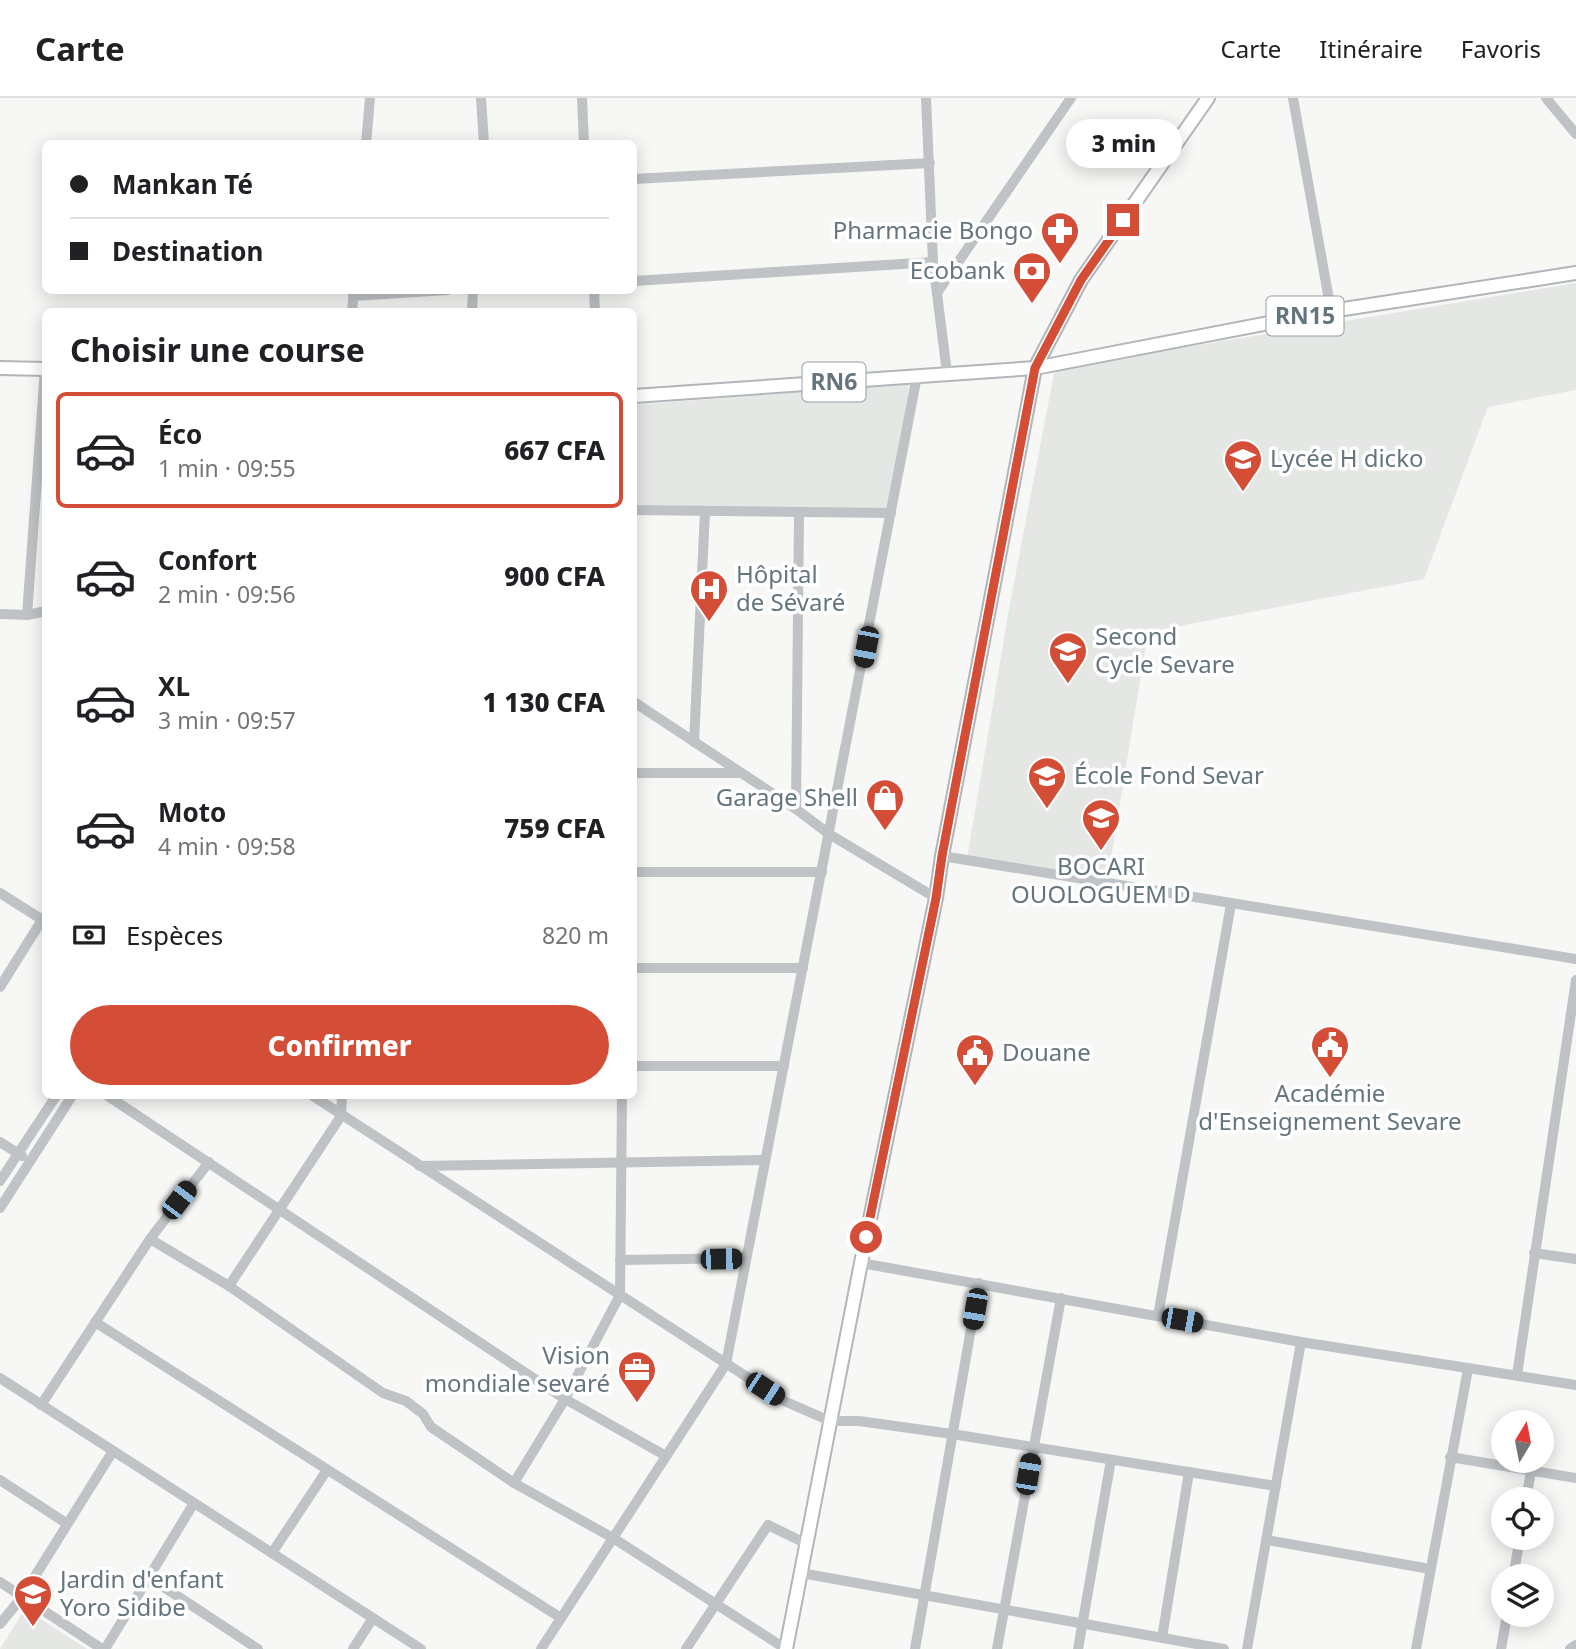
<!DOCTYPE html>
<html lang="fr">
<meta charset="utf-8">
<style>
body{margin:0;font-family:"Noto Sans",sans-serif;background:#f6f6f6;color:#202124;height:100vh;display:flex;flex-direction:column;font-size:26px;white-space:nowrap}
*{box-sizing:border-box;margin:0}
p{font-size:23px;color:#757577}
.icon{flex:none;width:38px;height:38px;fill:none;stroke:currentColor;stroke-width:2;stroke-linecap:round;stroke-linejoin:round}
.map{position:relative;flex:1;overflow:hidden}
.sheet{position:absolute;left:42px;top:210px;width:595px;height:791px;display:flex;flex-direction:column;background:#fff;border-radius:10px;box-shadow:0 4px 18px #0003}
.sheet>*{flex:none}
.banner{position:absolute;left:42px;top:42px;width:595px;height:154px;border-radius:10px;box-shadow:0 4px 18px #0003;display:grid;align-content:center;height:154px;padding:0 28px;background:#fff}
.needle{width:46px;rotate:10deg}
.controls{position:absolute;left:1491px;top:1312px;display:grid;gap:14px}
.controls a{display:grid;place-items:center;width:63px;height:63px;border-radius:50%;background:#fff;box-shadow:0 4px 18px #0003;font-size:35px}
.end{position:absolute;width:32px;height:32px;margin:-16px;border:9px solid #d44e37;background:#fff;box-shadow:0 0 0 4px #fff}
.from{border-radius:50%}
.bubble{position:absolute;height:49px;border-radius:24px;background:#fff;box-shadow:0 4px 18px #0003;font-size:23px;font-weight:800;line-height:49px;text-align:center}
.car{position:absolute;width:21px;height:42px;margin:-21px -10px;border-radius:9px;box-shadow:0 0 5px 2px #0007;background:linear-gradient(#222 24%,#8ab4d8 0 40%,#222 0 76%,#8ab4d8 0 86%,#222 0)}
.banner b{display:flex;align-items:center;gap:24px;height:66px;font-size:26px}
.banner b+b{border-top:2px solid #e0e0e0}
.banner i{width:18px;height:18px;background:#202124}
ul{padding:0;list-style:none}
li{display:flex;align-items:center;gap:21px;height:116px;margin:0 14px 10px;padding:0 14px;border:4px solid transparent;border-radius:10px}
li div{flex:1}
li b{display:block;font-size:26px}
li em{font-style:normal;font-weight:800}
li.on{border-color:#d44e37}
li>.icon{width:63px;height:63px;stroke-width:1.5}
h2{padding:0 28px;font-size:32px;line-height:84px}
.pay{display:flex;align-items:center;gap:18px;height:77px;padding:0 28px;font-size:26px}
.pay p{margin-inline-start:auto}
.primary-button{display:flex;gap:14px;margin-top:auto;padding:14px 28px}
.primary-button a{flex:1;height:80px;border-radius:42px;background:#d44e37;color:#fff;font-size:28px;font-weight:800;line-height:80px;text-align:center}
header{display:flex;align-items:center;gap:42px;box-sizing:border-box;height:98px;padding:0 35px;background:#fff;border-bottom:2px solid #e0e0e0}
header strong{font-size:33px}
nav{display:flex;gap:38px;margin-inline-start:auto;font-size:24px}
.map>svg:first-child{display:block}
</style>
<header>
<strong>Carte</strong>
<nav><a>Carte</a><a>Itinéraire</a><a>Favoris</a></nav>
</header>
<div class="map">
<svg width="1576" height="1551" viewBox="0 0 1576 1551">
<rect width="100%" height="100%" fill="#f7f7f5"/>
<g fill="#e5e7e5">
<polygon points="1576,185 1576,292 1488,309 1424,481 1148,534 1107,784 967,761 1009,511 1054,275 1071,268"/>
<polygon points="909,286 904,333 891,412 634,411 634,307"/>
<polygon points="25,1511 87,1551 0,1551"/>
</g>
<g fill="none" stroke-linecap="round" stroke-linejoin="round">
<defs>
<g id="major">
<polyline points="0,270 46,271"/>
<polyline points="634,298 1035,270 1331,213 1576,175"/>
<polyline points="786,1551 861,1165 936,800 942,758 1035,270 1081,182 1208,0"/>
</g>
</defs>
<use href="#major" stroke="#b0b6b9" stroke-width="16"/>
<g stroke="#bfc3c6" stroke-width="10">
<polyline points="481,0 484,46"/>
<polyline points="582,0 584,46"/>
<polyline points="926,0 933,164 947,275"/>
<polyline points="1293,0 1331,213"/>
<polyline points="1546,0 1576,36"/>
<polyline points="366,46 370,0"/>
<polyline points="634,81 930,65"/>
<polyline points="634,183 933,164"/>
<polyline points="594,192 595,214"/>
<polyline points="937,195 1071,0"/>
<polyline points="353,198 448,192"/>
<polyline points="352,214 354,192"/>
<polyline points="472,214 473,192"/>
<polyline points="634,412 891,415"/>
<polyline points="0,516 27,517 46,513"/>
<polyline points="27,517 45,271"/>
<polyline points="634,604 796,711 829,736 936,800"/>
<polyline points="694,644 705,413"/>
<polyline points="634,675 739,675"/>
<polyline points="796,711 799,415"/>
<polyline points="942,758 1576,861"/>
<polyline points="634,774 822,774"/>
<polyline points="0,795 46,824"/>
<polyline points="634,870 803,870"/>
<polyline points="0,889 42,822"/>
<polyline points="634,968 784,968"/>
<polyline points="108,998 565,1301 666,1358"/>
<polyline points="313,998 784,1303 830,1323 859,1323 952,1336 1276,1388"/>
<polyline points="0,1044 22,1058"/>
<polyline points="419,1068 765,1062"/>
<polyline points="0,1083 56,998"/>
<polyline points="0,1110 72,998"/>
<polyline points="150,1141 229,1188 383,1295 406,1303 423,1316 431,1329 514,1385 613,1440 786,1551"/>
<polyline points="1534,1155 1576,1161"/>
<polyline points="620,1162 746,1160"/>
<polyline points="861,1165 1301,1244 1576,1287"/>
<polyline points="229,1188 341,1018 342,998"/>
<polyline points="1158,1218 1231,806"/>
<polyline points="95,1224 561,1520"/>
<polyline points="1517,1277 1576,882"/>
<polyline points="0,1280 421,1551"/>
<polyline points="41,1307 150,1141 209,1064"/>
<polyline points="1450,1359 1576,1380"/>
<polyline points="0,1382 66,1425"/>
<polyline points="514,1385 565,1301 620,1197 622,998"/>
<polyline points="1526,1402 1531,1373"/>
<polyline points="1267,1442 1430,1471"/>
<polyline points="272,1455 327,1372"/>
<polyline points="801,1475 1224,1551"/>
<polyline points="147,1478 258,1551"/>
<polyline points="1513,1479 1520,1440"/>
<polyline points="0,1484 102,1551"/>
<polyline points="0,1526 22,1499 113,1353"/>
<polyline points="1162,1540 1189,1374"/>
<polyline points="105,1551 194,1405"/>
<polyline points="353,1551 373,1520"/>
<polyline points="541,1551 726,1266 917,278"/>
<polyline points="686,1551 768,1427 807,1446"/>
<polyline points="915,1551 979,1185"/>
<polyline points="997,1551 1061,1200"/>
<polyline points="1078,1551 1111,1362"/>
<polyline points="1247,1551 1301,1244"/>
<polyline points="1416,1551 1468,1271"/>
<polyline points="1501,1551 1507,1517"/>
<polyline points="1570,1551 1576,1547"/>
</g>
<use href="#major" stroke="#fff" stroke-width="12"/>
</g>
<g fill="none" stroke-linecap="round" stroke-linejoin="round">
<polyline stroke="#d44e37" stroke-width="9" points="866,1139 936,800 942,758 1035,270 1081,182 1123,122"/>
</g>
<defs>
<symbol id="pharmacy-pin" viewBox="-11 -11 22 30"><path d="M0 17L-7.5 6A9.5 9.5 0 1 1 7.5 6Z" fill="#d44e37" stroke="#fff"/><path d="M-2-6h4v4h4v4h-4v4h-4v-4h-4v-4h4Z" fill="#fff"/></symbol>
<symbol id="bank-pin" viewBox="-11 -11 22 30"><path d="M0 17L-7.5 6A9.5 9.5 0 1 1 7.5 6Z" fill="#d44e37" stroke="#fff"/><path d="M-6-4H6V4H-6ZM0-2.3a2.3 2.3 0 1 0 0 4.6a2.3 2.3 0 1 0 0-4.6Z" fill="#fff"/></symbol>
<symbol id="school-pin" viewBox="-11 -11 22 30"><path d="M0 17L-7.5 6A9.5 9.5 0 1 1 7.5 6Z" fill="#d44e37" stroke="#fff"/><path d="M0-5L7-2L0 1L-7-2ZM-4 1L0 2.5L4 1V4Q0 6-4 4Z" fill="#fff"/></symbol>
<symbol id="hospital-pin" viewBox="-11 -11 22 30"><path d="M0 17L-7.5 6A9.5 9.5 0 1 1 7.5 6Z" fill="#d44e37" stroke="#fff"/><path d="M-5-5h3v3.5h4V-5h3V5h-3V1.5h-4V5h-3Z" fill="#fff"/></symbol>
<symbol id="shop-pin" viewBox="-11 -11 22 30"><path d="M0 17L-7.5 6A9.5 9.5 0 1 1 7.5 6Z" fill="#d44e37" stroke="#fff"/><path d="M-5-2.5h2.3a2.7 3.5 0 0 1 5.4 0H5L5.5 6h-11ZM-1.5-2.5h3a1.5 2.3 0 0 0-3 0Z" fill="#fff"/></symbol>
<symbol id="civic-pin" viewBox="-11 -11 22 30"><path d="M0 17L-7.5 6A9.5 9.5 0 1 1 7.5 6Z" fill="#d44e37" stroke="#fff"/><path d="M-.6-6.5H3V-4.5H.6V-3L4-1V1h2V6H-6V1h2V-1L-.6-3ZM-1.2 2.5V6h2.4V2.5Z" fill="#fff"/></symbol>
<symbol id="office-pin" viewBox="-11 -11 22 30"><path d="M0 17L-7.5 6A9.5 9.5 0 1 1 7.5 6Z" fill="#d44e37" stroke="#fff"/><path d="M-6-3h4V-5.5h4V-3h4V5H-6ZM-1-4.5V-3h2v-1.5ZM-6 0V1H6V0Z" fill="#fff"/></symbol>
</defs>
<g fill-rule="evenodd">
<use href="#pharmacy-pin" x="1038" y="111" width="44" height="60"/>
<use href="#bank-pin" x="1010" y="151" width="44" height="60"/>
<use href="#school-pin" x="1221" y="339" width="44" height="60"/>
<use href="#hospital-pin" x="687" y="469" width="44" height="60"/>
<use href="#school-pin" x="1046" y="531" width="44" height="60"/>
<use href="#school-pin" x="1025" y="656" width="44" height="60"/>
<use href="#shop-pin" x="863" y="678" width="44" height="60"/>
<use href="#school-pin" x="1079" y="698" width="44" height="60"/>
<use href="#civic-pin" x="1308" y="925" width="44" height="60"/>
<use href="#civic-pin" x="953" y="933" width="44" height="60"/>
<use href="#office-pin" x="615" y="1250" width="44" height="60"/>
<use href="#school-pin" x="11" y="1474" width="44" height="60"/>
</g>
<g text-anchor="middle" stroke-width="7" stroke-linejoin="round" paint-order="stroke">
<g fill="#fff" stroke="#939ea4" stroke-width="2">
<rect x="1266.5" y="198.5" width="77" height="39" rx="5"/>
<rect x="802.5" y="264.5" width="63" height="39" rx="5"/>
</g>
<g font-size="23" font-weight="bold" fill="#65757d">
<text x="1305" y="226">RN15</text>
<text x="834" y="292">RN6</text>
</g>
<g font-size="24" fill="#65757d" stroke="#fff" text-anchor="start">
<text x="1033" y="141" text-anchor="end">Pharmacie Bongo</text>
<text x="1005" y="181" text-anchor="end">Ecobank</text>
<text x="1270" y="369">Lycée H dicko</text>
<text x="736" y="485">Hôpital<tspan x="736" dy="28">de Sévaré</tspan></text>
<text x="1095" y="547">Second<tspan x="1095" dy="28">Cycle Sevare</tspan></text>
<text x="1074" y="686">École Fond Sevar</text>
<text x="858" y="708" text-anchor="end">Garage Shell</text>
<text x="1101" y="777" text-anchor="middle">BOCARI<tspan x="1101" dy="28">OUOLOGUEM D</tspan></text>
<text x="1002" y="963">Douane</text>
<text x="1330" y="1004" text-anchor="middle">Académie<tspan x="1330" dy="28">d'Enseignement Sevare</tspan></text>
<text x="610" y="1266" text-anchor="end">Vision<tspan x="610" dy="28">mondiale sevaré</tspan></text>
<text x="60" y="1490">Jardin d'enfant<tspan x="60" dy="28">Yoro Sidibe</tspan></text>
</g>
</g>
</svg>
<div class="controls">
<a><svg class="needle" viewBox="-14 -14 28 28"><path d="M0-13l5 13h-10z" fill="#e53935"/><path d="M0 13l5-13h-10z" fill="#757577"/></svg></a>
<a><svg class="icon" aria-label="locate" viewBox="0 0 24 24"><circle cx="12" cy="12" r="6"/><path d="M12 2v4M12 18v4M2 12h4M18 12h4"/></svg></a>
<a><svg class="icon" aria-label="layers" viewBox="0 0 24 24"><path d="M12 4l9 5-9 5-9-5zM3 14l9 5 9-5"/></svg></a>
</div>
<i class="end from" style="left:866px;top:1139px"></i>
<i class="end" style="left:1123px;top:122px"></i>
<div class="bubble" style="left:1066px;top:21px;width:116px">3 min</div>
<i class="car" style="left:866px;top:549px;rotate:191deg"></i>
<i class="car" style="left:179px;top:1102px;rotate:37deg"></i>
<i class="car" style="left:721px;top:1161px;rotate:89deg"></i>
<i class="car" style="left:975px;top:1211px;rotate:190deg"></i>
<i class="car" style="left:1182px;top:1222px;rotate:100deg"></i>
<i class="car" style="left:765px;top:1291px;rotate:123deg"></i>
<i class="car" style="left:1028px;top:1376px;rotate:10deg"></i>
<div class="banner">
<b><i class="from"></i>Mankan Té</b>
<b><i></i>Destination</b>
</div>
<section class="sheet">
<h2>Choisir une course</h2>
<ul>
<li class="on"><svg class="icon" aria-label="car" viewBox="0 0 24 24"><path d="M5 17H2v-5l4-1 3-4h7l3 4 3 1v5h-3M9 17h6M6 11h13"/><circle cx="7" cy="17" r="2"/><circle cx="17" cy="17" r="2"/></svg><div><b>Éco</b><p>1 min · 09:55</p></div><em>667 CFA</em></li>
<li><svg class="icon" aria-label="car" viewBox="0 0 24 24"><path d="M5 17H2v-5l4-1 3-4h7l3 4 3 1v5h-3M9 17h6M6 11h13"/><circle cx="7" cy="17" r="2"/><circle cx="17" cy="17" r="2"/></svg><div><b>Confort</b><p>2 min · 09:56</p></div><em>900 CFA</em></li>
<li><svg class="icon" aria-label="car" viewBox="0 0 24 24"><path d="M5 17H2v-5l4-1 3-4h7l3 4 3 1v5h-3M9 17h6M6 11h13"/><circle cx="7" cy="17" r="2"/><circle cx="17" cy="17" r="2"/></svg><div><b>XL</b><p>3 min · 09:57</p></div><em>1 130 CFA</em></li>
<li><svg class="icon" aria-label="car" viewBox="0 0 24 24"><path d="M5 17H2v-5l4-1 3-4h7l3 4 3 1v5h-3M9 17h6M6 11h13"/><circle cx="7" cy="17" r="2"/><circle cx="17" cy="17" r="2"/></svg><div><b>Moto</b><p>4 min · 09:58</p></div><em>759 CFA</em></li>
</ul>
<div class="pay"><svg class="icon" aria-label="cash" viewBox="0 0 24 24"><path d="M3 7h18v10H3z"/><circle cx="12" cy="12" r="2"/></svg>Espèces<p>820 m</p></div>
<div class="primary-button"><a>Confirmer</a></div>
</section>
</div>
